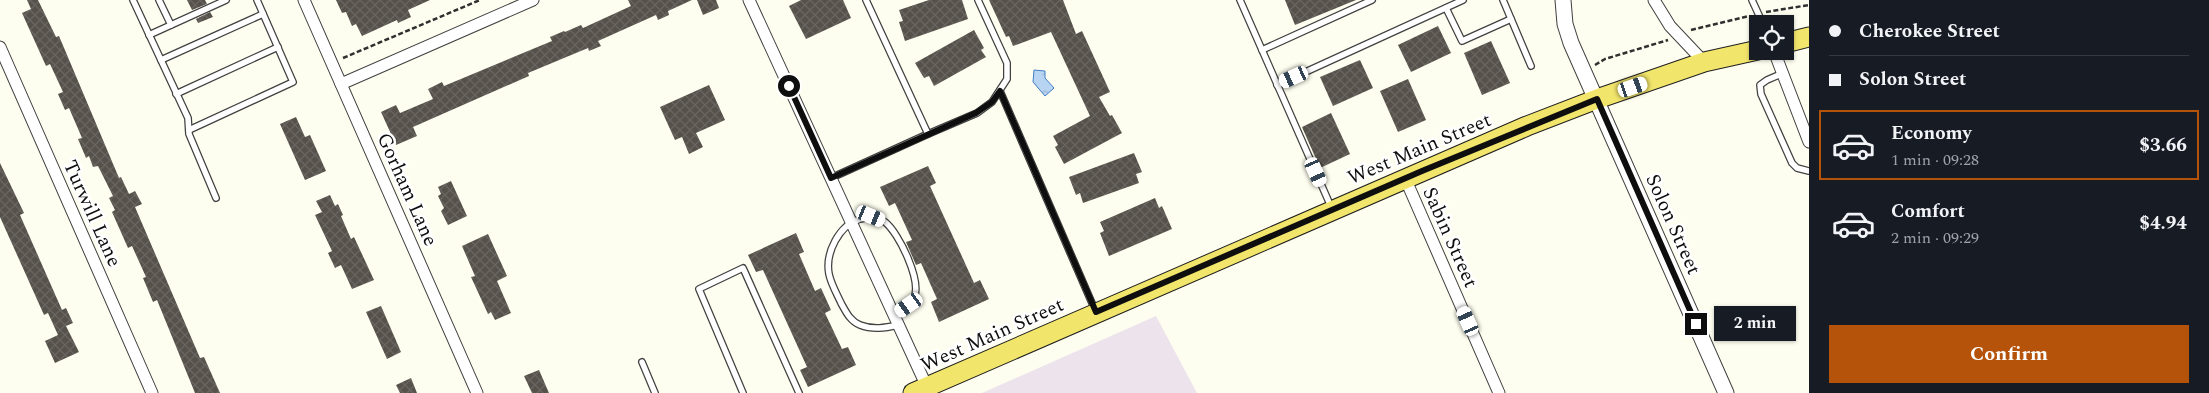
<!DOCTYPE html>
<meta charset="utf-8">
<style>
body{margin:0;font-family:Spectral,serif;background:#242831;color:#f1f3f6;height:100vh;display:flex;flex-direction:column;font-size:19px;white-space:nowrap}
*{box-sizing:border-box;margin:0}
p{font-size:16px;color:#9ea1a6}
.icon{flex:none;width:28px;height:28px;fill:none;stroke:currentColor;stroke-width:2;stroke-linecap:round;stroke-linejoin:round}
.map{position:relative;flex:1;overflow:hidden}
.drawer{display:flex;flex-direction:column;background:#171b24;width:400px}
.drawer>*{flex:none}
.banner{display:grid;align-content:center;height:110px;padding:0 20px;background:#171b24}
.buttons{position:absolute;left:1749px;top:15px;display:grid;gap:10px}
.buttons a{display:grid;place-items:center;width:45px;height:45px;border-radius:0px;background:#171b24;box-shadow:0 1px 4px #0004;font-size:25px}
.end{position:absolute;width:22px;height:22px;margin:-11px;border:6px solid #0e0e0e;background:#fff;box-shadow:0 0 0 2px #fff}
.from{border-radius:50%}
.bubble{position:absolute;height:35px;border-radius:0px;background:#171b24;box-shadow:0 1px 4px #0004;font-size:16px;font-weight:700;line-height:35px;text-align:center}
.car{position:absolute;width:15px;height:30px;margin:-15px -8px;border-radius:6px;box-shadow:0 0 4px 1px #0007;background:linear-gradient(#fff 24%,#345 0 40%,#fff 0 76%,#345 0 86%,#fff 0)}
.banner b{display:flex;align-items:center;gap:18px;height:48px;font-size:19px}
.banner b+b{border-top:1px solid #363941}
.banner i{width:12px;height:12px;background:#f1f3f6}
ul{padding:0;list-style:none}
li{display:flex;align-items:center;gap:15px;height:70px;margin:0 10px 8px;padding:0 10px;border:2px solid transparent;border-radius:0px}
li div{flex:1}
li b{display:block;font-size:19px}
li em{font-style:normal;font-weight:700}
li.active{border-color:#b45309}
li>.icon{width:45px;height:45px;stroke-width:1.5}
.button{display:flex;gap:10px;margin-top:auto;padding:10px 20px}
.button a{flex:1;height:58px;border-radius:0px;background:#b45309;color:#fff;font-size:20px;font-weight:700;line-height:58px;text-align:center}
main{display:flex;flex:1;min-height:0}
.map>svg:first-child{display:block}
</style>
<main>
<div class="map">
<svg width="1809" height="393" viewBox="0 0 1809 393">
<defs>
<pattern id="water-ripples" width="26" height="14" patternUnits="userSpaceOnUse" patternTransform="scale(1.25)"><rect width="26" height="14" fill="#b7d4f3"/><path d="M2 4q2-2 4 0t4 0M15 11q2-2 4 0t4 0" fill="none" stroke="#9cb5cf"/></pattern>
<pattern id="building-cross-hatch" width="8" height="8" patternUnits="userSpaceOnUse" patternTransform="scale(1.25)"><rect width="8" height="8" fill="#56514b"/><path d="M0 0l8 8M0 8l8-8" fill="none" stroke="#696561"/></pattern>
</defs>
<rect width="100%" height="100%" fill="#fefef0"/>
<polygon fill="#ece3ec" points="1156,316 1197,393 982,393"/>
<polygon fill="url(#water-ripples)" stroke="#417ec7" points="1034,70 1045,71 1045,78 1054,88 1045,96 1033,82"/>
<g fill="url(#building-cross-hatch)">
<polygon points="27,0 38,0 56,37 59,36 119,178 121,177 129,194 135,191 142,204 135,207 200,358 204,357 220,393 195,393 157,300 153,302 143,278 146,277 132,246 128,248 112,212 115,210 109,198 113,196 98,166 93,167 89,156 86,158 78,139 82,138 69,108 65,110 58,94 63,92 50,64 46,66 22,13 31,9"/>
<polygon points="187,0 205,0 207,4 192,10"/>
<polygon points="336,0 430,0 408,10 411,17 398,23 397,20 362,36 356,24 352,26 346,12 342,13"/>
<polygon points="628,0 692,0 668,11 669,15 658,20 656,15 598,41 601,46 589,51 588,48 528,73 529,76 413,127 417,136 396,145 381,112 396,105 400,113 433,99 428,89 442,82 444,86 552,41 550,37 564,31 565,32 581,25 583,28 631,6"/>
<polygon points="697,0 716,0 719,8 703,15"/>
<polygon points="801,0 843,0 851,18 806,39 789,6"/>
<polygon points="929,0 962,0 968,19 905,41 899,22 903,21 899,10"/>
<polygon points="989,0 1063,0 1076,34 1082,31 1110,92 1099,97 1110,116 1112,115 1122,133 1064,164 1055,147 1058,145 1053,136 1090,116 1051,32 1013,46 1009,36 1006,37"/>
<polygon points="1285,0 1356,0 1295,25"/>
<polygon points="210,12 213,17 198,23 196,19"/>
<polygon points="1438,26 1451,53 1411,72 1398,45"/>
<polygon points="974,30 984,48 981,50 986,57 934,86 929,76 924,78 915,63"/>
<polygon points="1491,41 1510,83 1482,95 1464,53"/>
<polygon points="1360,60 1373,88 1333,106 1320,77"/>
<polygon points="1408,79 1426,120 1398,132 1380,91"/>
<polygon points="709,85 725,120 696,133 703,147 689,154 682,137 675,140 660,107"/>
<polygon points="1331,113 1350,154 1320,168 1302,127"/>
<polygon points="296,117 305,137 310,135 326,171 305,180 280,124"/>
<polygon points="1134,153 1142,172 1136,174 1139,183 1083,203 1080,193 1076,195 1069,177"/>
<polygon points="0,163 24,213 20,215 62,310 66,308 73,323 66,326 79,352 55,363 45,341 58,335 48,313 44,315 0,217"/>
<polygon points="928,166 936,183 930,186 974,283 980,280 989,299 939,322 931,302 937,299 921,263 916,265 906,242 912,240 895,203 889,206 880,187"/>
<polygon points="451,181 467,216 448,225 441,211 444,208 438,196 441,194 438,187"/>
<polygon points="330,195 335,206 338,204 343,215 341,216 351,239 354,237 374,280 352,289 341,265 335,268 328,253 332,251 315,215 322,212 316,201"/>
<polygon points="1155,198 1159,208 1162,206 1172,229 1109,256 1100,233 1104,231 1100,222"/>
<polygon points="796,233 804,252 799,254 815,291 821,288 831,310 825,313 842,349 848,347 856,365 808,387 800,370 807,367 763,270 756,272 748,255"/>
<polygon points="488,234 507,276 497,281 511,313 495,320 491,312 488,314 477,290 471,277 475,276 462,246"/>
<polygon points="381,306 401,352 387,359 366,312"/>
<polygon points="539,370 549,393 532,393 524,376"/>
<polygon points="411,378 417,393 400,393 396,385"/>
</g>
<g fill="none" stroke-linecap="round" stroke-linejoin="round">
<defs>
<g id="service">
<polyline points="133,0 188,118 189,134 216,198"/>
<polyline points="159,0 171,25"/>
<polyline points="866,0 928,134 977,113 992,102 1007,79 1007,63 978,0"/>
<polyline points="1240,0 1332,209"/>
<polyline points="1503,0 1531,66"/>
<polyline points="1752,0 1763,24"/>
<polyline points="1446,8 1462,41 1511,19"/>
<polyline points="149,35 226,0"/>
<polyline points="1262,50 1372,0"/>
<polyline points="161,60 263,14"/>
<polyline points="1781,74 1767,80 1760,85 1761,94 1792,163 1797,168 1809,171"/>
<polyline points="1277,85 1463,0"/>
<polyline points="1000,91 1095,310"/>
<polyline points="176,94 278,47"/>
<polyline points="189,130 293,82 257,0"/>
<polyline points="831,178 928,134"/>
<path d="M894 316C901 311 910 307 914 298 922 281 899 233 885 222 877 216 869 217 860 219 839 225 825 253 829 274 831 284 837 294 841 303 846 312 850 321 860 325 873 330 885 328 898 325"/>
<polyline points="642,362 655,393"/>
<polyline points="743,393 699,289 743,268 799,393"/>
</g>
<g id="minor">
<polyline points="304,0 477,393"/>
<polyline points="749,0 927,387"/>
<polyline points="1654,0 1670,26 1704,62"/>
<polyline points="0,47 152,393"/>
<polyline points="1774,51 1809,142"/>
<polyline points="341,84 533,0"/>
<polyline points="1405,178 1499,393"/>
</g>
<polyline id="tertiary" points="1563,0 1565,24 1571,43 1726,393"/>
<g id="primary">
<polyline points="1785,43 1809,37"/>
<polyline points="913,393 1527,126 1597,99 1704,62 1758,50"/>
</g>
</defs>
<use href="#service" stroke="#414141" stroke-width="8"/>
<use href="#minor" stroke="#414141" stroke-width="13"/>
<use href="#tertiary" stroke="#414141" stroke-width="17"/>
<use href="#primary" stroke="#1f1f1f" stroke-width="21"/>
<g stroke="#303030" stroke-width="2.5" stroke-dasharray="5 2.5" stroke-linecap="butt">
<polyline points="1766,12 1809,5"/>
<polyline points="1691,30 1749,16"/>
<polyline points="343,58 480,0"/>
<polyline points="1595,65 1605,59 1668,40"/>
</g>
<use href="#service" stroke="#fff" stroke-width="5.5"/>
<use href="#minor" stroke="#fff" stroke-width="11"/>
<use href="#tertiary" stroke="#fff" stroke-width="15"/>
<use href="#primary" stroke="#f2e56c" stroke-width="19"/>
</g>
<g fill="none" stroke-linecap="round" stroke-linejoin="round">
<polyline stroke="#0e0e0e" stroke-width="6" points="789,86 831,178 976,113 992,102 1000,91 1096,312 1422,171 1597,99 1696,324"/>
</g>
<g text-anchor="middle" stroke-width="5" stroke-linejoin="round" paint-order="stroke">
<g font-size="20" fill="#0e0e0e" stroke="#fff">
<text transform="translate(1419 148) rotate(-23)" y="7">West Main Street</text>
<text transform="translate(408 189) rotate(66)" y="7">Gorham Lane</text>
<text transform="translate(93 213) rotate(66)" y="7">Turwill Lane</text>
<text transform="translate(1674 224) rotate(66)" y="7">Solon Street</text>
<text transform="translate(1451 237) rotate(66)" y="7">Sabin Street</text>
<text transform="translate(992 334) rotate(-24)" y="7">West Main Street</text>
</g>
</g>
</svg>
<div class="buttons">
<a><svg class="icon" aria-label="locate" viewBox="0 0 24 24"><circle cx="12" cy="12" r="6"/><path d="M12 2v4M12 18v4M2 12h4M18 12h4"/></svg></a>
</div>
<i class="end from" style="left:789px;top:86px"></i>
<i class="end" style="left:1696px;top:324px"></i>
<div class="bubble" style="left:1714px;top:306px;width:82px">2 min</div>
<i class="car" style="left:1294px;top:77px;rotate:246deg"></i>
<i class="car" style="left:1633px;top:87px;rotate:71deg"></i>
<i class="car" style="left:1316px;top:172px;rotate:156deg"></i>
<i class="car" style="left:871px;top:216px;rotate:112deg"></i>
<i class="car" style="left:909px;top:305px;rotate:235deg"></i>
<i class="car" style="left:1468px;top:321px;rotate:336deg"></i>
</div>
<section class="drawer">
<div class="banner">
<b><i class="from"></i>Cherokee Street</b>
<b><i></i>Solon Street</b>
</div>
<ul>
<li class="active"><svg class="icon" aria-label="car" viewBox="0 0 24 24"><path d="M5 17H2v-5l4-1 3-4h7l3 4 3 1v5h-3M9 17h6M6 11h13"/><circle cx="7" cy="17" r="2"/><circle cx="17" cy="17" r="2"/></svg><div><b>Economy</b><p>1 min · 09:28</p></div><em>$3.66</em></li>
<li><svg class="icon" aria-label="car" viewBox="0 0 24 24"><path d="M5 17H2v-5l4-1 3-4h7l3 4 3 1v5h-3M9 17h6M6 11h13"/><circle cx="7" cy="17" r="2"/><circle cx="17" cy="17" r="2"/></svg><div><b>Comfort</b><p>2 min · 09:29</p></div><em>$4.94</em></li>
</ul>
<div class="button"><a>Confirm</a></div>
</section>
</main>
